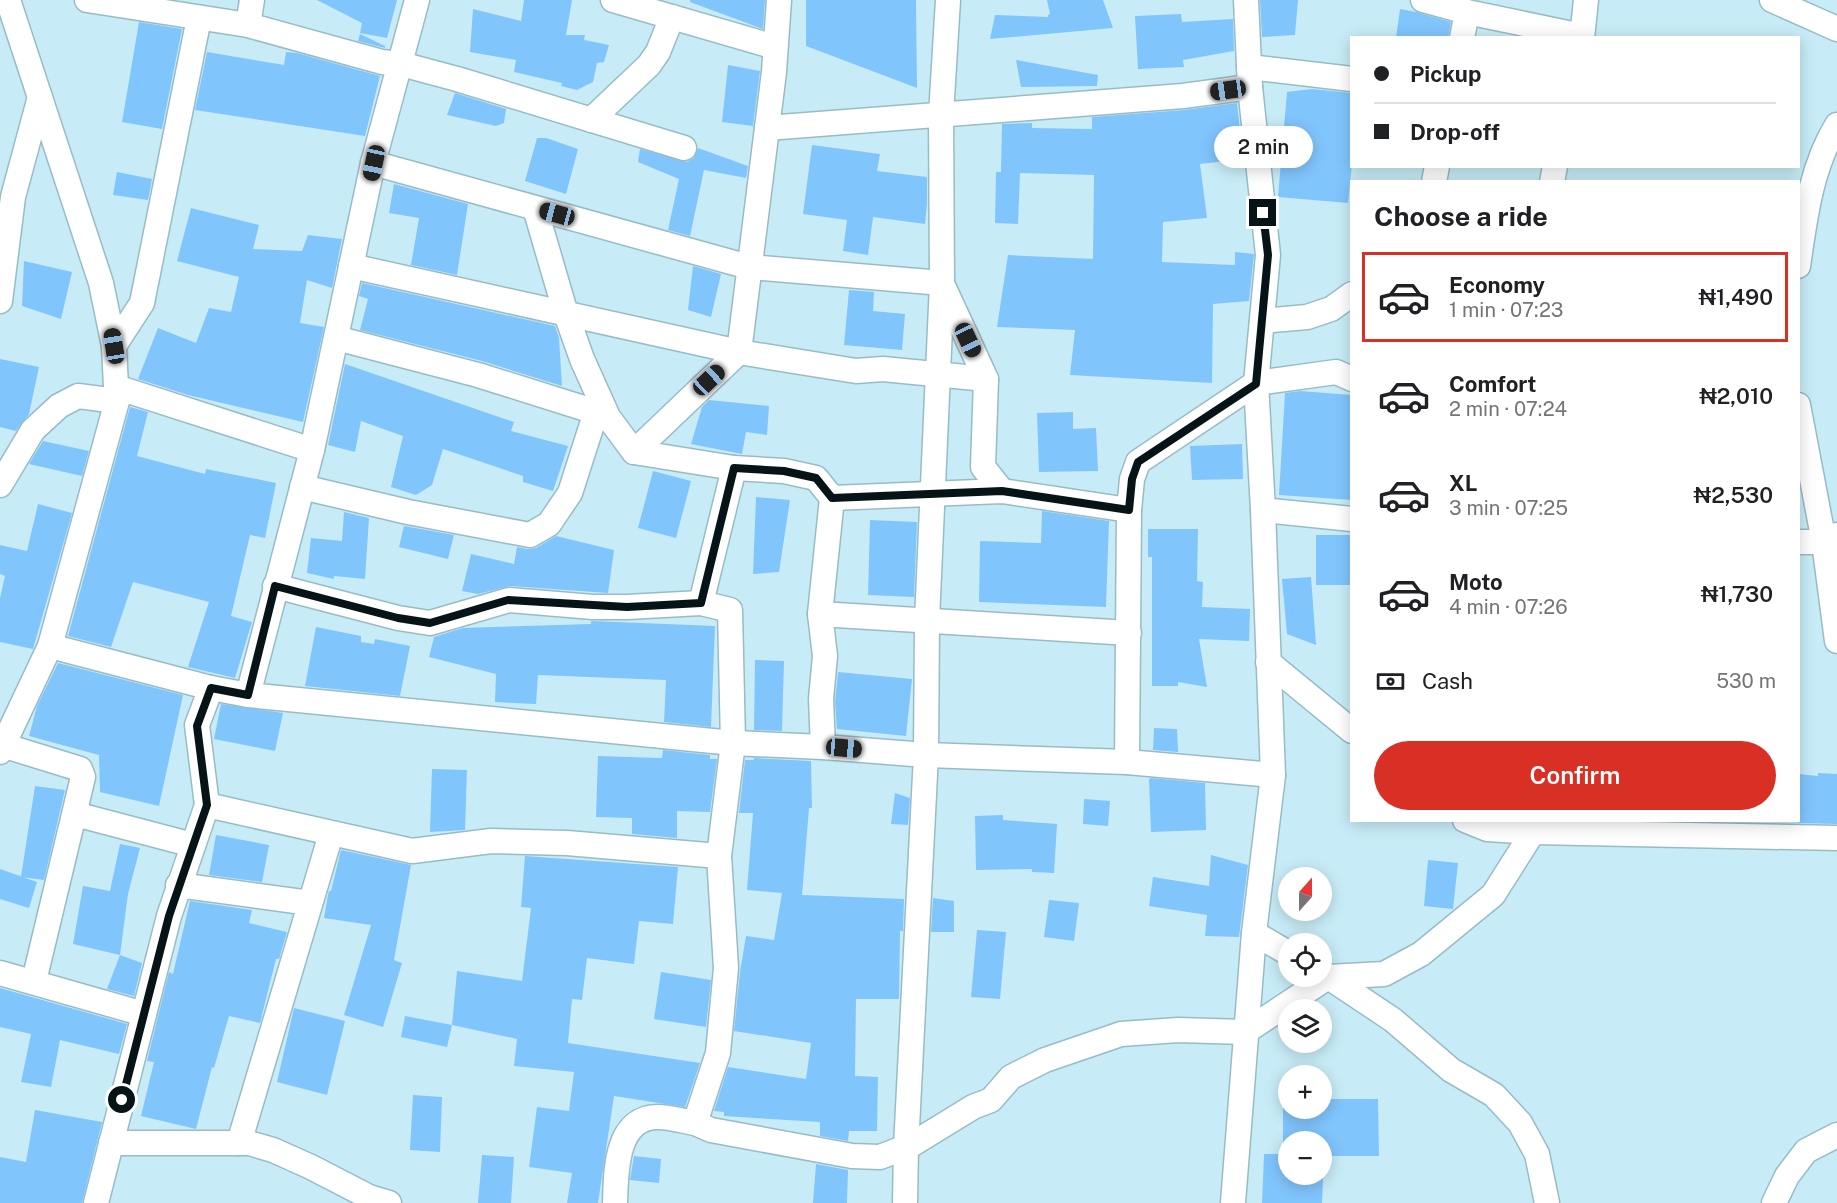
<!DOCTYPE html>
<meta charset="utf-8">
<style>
body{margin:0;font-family:"Public Sans",sans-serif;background:#f6f6f6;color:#202124;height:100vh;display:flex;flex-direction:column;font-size:22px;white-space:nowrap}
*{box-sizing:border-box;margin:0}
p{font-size:20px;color:#757577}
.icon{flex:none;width:33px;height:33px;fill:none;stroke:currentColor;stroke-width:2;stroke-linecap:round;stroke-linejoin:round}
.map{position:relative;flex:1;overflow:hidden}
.sheet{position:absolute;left:1350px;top:180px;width:450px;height:642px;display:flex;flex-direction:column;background:#fff;border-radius:0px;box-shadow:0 3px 15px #0003}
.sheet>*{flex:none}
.hud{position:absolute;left:1350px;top:36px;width:450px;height:132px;border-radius:0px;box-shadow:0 3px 15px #0003;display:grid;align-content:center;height:132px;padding:0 24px;background:#fff}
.needle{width:39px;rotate:21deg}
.controls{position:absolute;left:1278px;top:867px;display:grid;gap:12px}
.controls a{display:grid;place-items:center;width:54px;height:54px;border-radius:50%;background:#fff;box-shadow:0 3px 15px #0003;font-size:30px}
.end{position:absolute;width:27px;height:27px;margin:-14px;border:8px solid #061417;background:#fff;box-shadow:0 0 0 3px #fff}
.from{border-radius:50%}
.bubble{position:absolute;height:42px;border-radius:21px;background:#fff;box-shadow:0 3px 15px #0003;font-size:20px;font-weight:600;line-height:42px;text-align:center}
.car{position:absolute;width:18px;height:36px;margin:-18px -9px;border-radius:8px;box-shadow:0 0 4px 2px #0007;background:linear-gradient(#222 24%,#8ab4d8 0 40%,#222 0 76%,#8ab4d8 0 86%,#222 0)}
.hud b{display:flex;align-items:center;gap:21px;height:57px;font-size:22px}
.hud b+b{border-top:2px solid #e0e0e0}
.hud i{width:15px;height:15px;background:#202124}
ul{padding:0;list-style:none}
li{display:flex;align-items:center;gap:18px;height:90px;margin:0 12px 9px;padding:0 12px;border:3px solid transparent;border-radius:0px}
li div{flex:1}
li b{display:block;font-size:22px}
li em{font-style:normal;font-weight:600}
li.on{border-color:#d93025}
li>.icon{width:54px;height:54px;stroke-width:1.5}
h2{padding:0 24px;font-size:27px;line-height:72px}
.pay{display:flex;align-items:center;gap:15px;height:66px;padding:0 24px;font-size:22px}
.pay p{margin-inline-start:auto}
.primary-button{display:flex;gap:12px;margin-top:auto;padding:12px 24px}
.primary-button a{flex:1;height:69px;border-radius:36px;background:#d93025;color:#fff;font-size:24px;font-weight:600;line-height:69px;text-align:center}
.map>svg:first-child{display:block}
</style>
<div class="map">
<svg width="1837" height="1203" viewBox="0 0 1837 1203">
<rect width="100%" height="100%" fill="#c8ecf7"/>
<g fill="#81c5fd" fill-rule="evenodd">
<polygon points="317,0 397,0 387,38 360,33 362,23"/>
<polygon points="524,0 572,0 566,35 585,35 584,40 609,45 604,62 597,63 593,82 577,90 561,86 562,83 514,72 516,60 470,52 473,9 521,21"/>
<polygon points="690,0 765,0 763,29 690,2"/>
<polygon points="806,0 916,0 917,88 806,46"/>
<polygon points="1047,0 1103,0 1113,28 990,39 995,15 1048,17 1048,15 1050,14"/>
<polygon points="1260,0 1298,0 1295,35 1262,37"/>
<polygon points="1400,9 1416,12 1451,22 1448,38 1396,38"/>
<polygon points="1181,14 1182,22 1233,19 1234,51 1183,60 1184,67 1138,69 1135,16"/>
<polygon points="139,22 182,29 162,129 122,122"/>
<polygon points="360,34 385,46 385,48 358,41"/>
<polygon points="207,52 284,65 286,52 297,53 380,76 365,136 195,110"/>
<polygon points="1016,60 1098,75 1097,86 1021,87"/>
<polygon points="728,65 760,71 753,126 722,122"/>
<polygon points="1312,89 1352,93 1352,164 1348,203 1278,197 1287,92"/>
<polygon points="455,93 506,109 504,123 496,126 447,115"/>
<polygon points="1237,103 1243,159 1200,164 1207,218 1163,222 1162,262 1235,265 1235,252 1254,254 1249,301 1213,304 1212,383 1070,375 1075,330 997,327 1008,255 1093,259 1094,175 1020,173 1018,224 995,223 996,172 1001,172 1002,124 1032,123 1032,128 1092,129 1092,117 1184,110"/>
<polygon points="537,138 546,138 578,149 566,194 525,181"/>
<polygon points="812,145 880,154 877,171 927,177 927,204 925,224 873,217 868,255 843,251 847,220 803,214"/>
<polygon points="698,148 748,166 746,178 704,170 690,236 668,230 679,179 638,162 640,149 687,162 694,158"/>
<polygon points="117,172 152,179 148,200 113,195"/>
<polygon points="394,184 468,204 457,275 411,265 419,218 389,213"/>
<polygon points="191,208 259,225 253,249 302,251 308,235 342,239 332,288 307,280 300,323 324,327 303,422 188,395 138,379 158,328 196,343 209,308 231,312 239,277 177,261"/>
<polygon points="24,261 72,272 61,319 22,306"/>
<polygon points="693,266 721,274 711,317 688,310"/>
<polygon points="362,283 555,326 559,338 562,386 482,361 360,330 368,299 359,296"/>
<polygon points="849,290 874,292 873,311 905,314 902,350 844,345"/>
<polygon points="0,359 39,367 29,414 16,431 0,427"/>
<polygon points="345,364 514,422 511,431 568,446 553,491 523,482 523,476 443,449 432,485 416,495 391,487 403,436 361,421 355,452 328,445"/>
<polygon points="1300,391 1352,395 1352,500 1279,495 1285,393"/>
<polygon points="709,400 769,406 767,435 746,432 742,454 691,444 702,407"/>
<polygon points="130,407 148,412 137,456 205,474 206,469 276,483 265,538 250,535 231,616 252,622 235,678 188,667 209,602 133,582 111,647 68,636"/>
<polygon points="1073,412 1073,429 1096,428 1098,471 1039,472 1037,413"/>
<polygon points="43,441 89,451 82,476 29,464"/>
<polygon points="1242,444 1243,479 1192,480 1190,446"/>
<polygon points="653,471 691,481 676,538 638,528"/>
<polygon points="756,497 790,500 779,572 753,574"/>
<polygon points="38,504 72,513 33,649 0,642 0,598 5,576 0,574 0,545 27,551"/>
<polygon points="1042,511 1109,521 1106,607 979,602 980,541 1041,543"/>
<polygon points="344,512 369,518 365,579 334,576 334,579 307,573 311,538 342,541"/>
<polygon points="870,520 917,522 914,597 868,595"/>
<polygon points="404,526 454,535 448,559 399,547"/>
<polygon points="1148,529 1198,529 1197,581 1203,582 1202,607 1250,609 1249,641 1199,639 1207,687 1178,682 1178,686 1152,686 1152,557 1148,557"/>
<rect x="1316" y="535" width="36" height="50"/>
<polygon points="556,536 614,550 608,593 510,586 478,594 462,591 471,554 514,564 517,547 527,549 536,548"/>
<polygon points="1311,577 1316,645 1287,634 1282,579"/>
<polygon points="591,621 715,626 711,727 664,722 666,680 538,675 536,704 495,702 496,674 429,657 434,637 463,628 591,624"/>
<polygon points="316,627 361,636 361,642 374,644 375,639 410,646 400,696 305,686"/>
<polygon points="755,660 784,661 782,731 754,730"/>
<polygon points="58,663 183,695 159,806 100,792 99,755 29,736 37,706"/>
<polygon points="838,672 912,679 906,736 837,729 835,702"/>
<polygon points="221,704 283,713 275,751 214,739"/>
<polygon points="1154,728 1177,729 1178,752 1153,750"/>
<polygon points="663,750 710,755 710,759 717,759 710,812 677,811 677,838 632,834 632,818 596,817 598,756 662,758"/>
<polygon points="754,758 811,761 812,808 809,808 802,895 904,899 903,931 900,931 899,999 856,999 855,1076 878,1077 877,1131 849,1131 848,1141 820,1136 820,1122 724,1116 724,1112 714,1111 728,1067 806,1079 811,1043 734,1031 740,972 746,936 774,940 782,893 747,890 753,813 739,813 745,760 754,760"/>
<polygon points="432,769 467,770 465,830 430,832"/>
<polygon points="1818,773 1837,774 1837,824 1798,823 1798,774 1818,776"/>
<polygon points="1151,778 1205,783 1206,830 1151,832 1149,779"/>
<polygon points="35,786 65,790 44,880 21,877"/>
<polygon points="895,793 910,798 908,825 891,824"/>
<polygon points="1084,799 1110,801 1108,826 1083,824"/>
<polygon points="1003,815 1003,820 1057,824 1054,873 1032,872 1032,869 976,870 975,816"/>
<polygon points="216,835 269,845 262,882 209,875"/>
<polygon points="120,844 140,848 128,894 120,955 73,944 83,886 110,891"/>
<polygon points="341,850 411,865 394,960 402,963 383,1027 344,1015 371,925 324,918 328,895 329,891 331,891"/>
<polygon points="1211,855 1248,865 1239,937 1205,936 1207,915 1149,906 1153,877 1209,886"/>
<polygon points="525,856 678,867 673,924 639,921 634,964 587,958 582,1000 572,999 568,1043 700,1063 685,1107 614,1096 598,1203 567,1203 572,1173 529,1167 537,1107 569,1111 574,1072 514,1066 517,1039 452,1025 457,971 522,981 531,908 521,907"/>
<polygon points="1428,860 1458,863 1453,909 1424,906"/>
<polygon points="0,869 37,882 29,908 0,899"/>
<polygon points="933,898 954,901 954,932 931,932"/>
<polygon points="1049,900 1079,903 1074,941 1044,937"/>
<polygon points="190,901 252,910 249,923 287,932 279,959 276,959 260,1023 229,1016 214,1068 212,1067 196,1129 141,1116 154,1062 147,1061 169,972 173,974"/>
<polygon points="977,930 1006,932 1000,999 971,997"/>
<polygon points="120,955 142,963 134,996 107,989"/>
<polygon points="661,972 711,980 706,1027 654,1019"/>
<polygon points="0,988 127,1024 119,1054 60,1040 51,1087 21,1082 31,1034 0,1027"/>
<polygon points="294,1008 345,1021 327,1095 277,1082"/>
<polygon points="405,1016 452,1025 447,1047 401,1037"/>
<polygon points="413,1095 442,1097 440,1152 410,1150"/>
<path d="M1283 1099H1288V1108H1322V1099H1378L1379 1156H1324L1322 1203H1262L1264 1154H1283ZM1288 1142H1322V1174H1288Z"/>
<polygon points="35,1110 102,1122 82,1203 0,1203 0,1157 26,1162"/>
<polygon points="482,1155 514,1157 511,1203 478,1203"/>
<polygon points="634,1156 661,1159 659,1183 630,1180"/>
<polygon points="816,1164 848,1170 847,1203 813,1203"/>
</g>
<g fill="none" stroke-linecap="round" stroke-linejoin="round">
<defs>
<g id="minor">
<polyline points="8,0 101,283 114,346 116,387"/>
<polyline points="87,0 248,25 382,62 401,64 457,79 684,148"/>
<polyline points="613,0 775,47"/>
<polyline points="1423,0 1467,12 1582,36"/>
<polyline points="1772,0 1837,29"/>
<polyline points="248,25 252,0"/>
<polyline points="1462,38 1467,12"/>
<polyline points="1582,38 1586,0"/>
<polyline points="1249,67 1352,79"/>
<polyline points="591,120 649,65 658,52 672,17"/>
<polyline points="767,128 1183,96 1250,87"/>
<polyline points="373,163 749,267 942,283"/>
<polyline points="1434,182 1437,166"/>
<polyline points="1552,182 1555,166"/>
<polyline points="535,208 566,314 582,359 608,417"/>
<polyline points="351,266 739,352 856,371 883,369 986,379"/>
<path d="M1798 266C1805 218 1811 167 1837 125"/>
<polyline points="944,288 986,379 983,467 1002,491"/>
<polyline points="0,301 13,197 40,97"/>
<polyline points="1262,321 1307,317 1331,309 1352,294"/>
<polyline points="336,338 478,375 596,412 608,417 634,452"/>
<polyline points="114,346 142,303 199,18"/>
<polyline points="1798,405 1824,542 1837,641"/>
<polyline points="734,468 784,471 816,478 832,498 1002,491 1129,510"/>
<polyline points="0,485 33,430 59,406 78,396 117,401"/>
<polyline points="302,487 408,512 530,535 549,524 570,493 596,412"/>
<polyline points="1263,510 1352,519"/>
<polyline points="1798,542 1824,542 1836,535"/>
<polyline points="275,586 398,618 430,623 509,600 593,607 627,607 701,603"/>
<polyline points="820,614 1129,633"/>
<polyline points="50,646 211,688"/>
<polyline points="1268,662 1352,731"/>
<polyline points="248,695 312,450 373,163 417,0"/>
<polyline points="2,745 80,769 83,777 34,981"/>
<polyline points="823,747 821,699 825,656 820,614 832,498"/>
<polyline points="0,752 50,646 117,401 116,387 312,450"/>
<polyline points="1127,762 1129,510 1132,479 1138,462 1256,383 1336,372 1352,379"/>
<polyline points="207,805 412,851 491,841 567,843 719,856"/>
<polyline points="75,814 193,845"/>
<polyline points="1465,820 1487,829 1533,832 1837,838"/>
<polyline points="178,885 310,903"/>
<polyline points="1254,933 1288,953"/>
<polyline points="0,973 144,1014"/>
<polyline points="1324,974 1393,1020 1451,1070 1494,1095 1520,1123 1537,1154 1547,1203"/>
<polyline points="695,1123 711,1130 852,1156 880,1157 911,1145 973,1107 991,1100 1011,1077 1045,1060 1121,1034 1178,1030 1245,1032 1328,977 1384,974 1421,954 1493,895 1533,832 1543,820"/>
<polyline points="111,1143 249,1143 273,1150 311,1167 369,1197 389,1203"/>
<polyline points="239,1143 331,834"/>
<polyline points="96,1203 169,916 207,805 197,725 211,688 248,695 733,743 823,747 926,755 1127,762 1273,775"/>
<path d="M615 1203C616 1173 615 1117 658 1117 670 1117 683 1121 695 1123L718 1053 726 968 719 856 733 743 730 610 701 603 734 468 634 452 739 352 774 72 779 0"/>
<polyline points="905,1203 906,1147 926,755 927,620 942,283 941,115 948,0"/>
<polyline points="1233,1203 1254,933 1273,775 1263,510 1256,383 1268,255 1250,87 1246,0"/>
<polyline points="1774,1203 1787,1176 1806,1151 1837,1135"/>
</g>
</defs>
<use href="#minor" stroke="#98bcc6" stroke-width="27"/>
<use href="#minor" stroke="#fff" stroke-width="24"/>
</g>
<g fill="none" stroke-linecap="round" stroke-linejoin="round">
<polyline stroke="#061417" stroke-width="8" points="122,1100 169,916 207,805 197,726 211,688 248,695 275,586 398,618 430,623 508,600 627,607 701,603 734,468 784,471 816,478 832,498 1002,491 1129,510 1132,479 1138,462 1256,384 1268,255 1263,213"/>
</g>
</svg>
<div class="controls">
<a><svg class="needle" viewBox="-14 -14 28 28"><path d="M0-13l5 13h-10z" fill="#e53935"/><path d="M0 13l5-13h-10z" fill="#757577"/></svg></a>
<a><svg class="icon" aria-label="locate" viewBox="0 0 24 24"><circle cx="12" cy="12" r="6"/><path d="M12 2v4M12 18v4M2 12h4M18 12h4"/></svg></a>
<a><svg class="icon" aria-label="layers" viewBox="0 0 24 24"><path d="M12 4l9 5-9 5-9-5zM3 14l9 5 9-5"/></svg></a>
<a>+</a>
<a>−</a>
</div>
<i class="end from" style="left:122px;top:1100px"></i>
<i class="end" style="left:1263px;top:213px"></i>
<div class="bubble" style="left:1214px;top:126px;width:99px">2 min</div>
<i class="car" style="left:1228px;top:90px;rotate:262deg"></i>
<i class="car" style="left:374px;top:163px;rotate:192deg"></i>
<i class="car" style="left:557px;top:214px;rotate:285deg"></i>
<i class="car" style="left:968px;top:340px;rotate:155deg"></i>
<i class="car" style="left:114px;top:346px;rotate:351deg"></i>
<i class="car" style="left:709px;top:380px;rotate:47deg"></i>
<i class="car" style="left:844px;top:748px;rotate:95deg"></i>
<div class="hud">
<b><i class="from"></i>Pickup</b>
<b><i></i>Drop-off</b>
</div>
<section class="sheet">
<h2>Choose a ride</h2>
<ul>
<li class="on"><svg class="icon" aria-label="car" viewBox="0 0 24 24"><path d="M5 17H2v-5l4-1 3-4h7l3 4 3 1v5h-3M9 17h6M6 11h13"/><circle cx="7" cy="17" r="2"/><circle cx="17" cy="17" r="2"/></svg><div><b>Economy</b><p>1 min · 07:23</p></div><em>₦1,490</em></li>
<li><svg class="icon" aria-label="car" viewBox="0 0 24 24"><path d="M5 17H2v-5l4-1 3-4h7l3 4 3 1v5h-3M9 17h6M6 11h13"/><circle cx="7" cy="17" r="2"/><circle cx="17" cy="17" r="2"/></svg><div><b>Comfort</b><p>2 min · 07:24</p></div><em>₦2,010</em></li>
<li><svg class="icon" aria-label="car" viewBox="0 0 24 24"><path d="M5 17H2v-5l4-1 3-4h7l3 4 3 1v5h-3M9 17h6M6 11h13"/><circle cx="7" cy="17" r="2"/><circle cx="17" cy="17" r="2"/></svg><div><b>XL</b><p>3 min · 07:25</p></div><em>₦2,530</em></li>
<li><svg class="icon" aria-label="car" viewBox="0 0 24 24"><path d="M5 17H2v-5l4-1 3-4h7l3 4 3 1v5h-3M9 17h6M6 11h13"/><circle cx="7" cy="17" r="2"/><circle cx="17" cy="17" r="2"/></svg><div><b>Moto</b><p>4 min · 07:26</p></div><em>₦1,730</em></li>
</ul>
<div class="pay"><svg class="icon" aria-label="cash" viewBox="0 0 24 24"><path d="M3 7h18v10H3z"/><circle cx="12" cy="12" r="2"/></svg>Cash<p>530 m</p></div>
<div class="primary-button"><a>Confirm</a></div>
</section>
</div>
